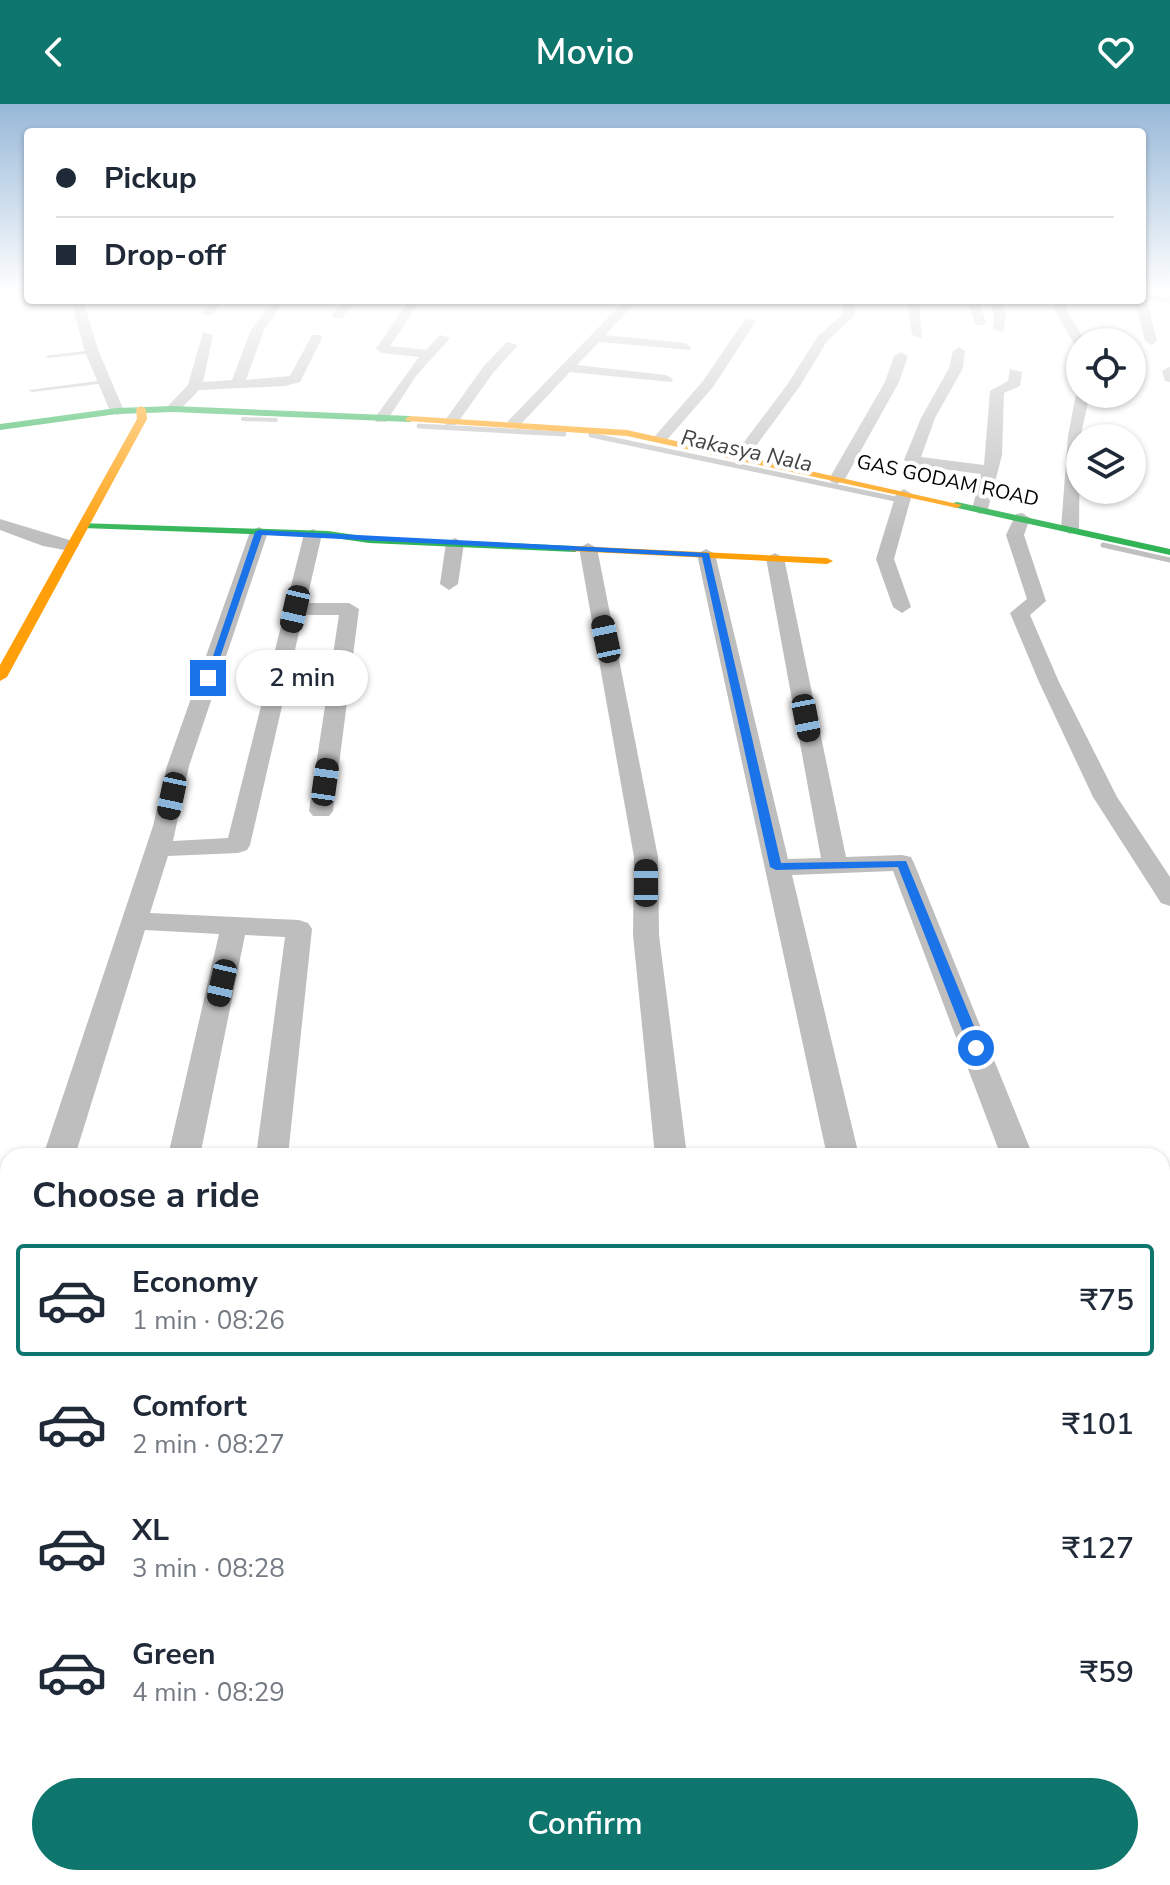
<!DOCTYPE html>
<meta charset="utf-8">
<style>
body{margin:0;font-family:"Nunito Sans",sans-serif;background:#f6f6f7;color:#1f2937;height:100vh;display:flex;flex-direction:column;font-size:30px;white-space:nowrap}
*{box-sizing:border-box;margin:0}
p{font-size:26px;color:#747a83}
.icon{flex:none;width:44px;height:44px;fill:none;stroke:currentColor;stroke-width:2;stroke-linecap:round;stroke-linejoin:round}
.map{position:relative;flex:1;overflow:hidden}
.sheet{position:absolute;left:0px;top:1044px;width:1170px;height:738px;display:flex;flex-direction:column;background:#fff;border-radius:24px 24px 0 0;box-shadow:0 2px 6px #0004}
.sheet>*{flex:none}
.banner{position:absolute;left:24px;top:24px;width:1122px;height:176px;border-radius:8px;box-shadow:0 2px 6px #0004;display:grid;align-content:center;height:176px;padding:0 32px;background:#fff}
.controls{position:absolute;left:1066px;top:224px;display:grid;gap:16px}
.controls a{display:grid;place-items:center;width:80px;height:80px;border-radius:50%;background:#fff;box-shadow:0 2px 6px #0004;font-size:40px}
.end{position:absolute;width:36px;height:36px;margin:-18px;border:10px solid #1a73e8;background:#fff;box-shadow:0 0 0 4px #fff}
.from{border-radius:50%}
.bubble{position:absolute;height:56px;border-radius:28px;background:#fff;box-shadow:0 2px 6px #0004;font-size:26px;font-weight:600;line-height:56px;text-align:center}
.car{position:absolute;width:24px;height:48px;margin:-24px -12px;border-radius:10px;box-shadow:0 0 6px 2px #0007;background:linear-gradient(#222 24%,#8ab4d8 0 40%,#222 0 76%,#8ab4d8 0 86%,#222 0)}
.banner b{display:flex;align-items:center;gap:28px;height:76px;font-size:30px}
.banner b+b{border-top:2px solid #e0e1e3}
.banner i{width:20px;height:20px;background:#1f2937}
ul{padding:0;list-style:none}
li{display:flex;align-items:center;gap:24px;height:112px;margin:0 16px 12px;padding:0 16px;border:4px solid transparent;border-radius:8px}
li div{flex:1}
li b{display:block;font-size:30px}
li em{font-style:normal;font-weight:600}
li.active{border-color:#0f766e}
li>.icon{width:72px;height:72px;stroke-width:1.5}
h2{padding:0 32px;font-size:36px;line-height:96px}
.button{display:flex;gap:16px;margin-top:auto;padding:16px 32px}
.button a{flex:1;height:92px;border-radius:48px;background:#0f766e;color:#fff;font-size:32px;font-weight:600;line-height:92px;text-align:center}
header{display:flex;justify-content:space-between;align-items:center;height:104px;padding:0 32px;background:#0f766e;color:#fff;font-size:36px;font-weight:600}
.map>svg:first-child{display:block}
</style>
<header><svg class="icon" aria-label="back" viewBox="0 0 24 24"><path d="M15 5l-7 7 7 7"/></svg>Movio<svg class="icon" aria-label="heart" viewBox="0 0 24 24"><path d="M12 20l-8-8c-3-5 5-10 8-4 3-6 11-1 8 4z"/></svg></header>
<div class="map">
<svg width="1170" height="1781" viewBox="0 0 1170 1781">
<rect width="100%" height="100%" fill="#fff"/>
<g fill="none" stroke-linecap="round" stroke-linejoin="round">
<g stroke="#bfbfbf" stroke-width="4">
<polyline points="243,315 276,316"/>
<polyline points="419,322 427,322"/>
</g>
<g stroke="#bfbfbf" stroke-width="5">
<polyline points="419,322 564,330"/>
<polyline points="591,331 905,397"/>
<polyline points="1103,441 1170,456"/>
</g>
<g fill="#bebebe" fill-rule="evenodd">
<polygon points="92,246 94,249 48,254 45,252"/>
<polygon points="105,276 107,279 32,288 29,286"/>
</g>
<g fill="#bebebe" fill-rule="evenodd">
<polygon points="1142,188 1170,191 1170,199 1147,196 1157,237 1151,241 1145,237 1135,196 1142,196"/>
<polygon points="71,196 83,196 99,248 124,307 122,310 117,311 110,307 85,248"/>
<polygon points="211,196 223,196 212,211 204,211 202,208"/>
<polygon points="273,196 285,196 264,226 246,276 290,272 312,231 320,231 322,234 300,278 285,282 199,286 178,308 168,308 168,302 188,281 203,228 213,231 203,278 232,276 251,226"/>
<polygon points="343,196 355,196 342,214 334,214 332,211"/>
<polygon points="409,196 421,196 390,242 426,246 440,231 450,234 416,272 386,318 376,318 374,315 419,253 382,249 376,245"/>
<polygon points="625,196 638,196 605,231 685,239 691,243 690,246 599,238 577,261 666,271 673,275 671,278 570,268 518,323 508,323 508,317"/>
<polygon points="844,196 856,196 854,212 827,237 800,282 745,357 735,357 732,354 787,281 818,232 842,211"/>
<polygon points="907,196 919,196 922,234 912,231"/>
<polygon points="966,196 978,196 986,218 984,221 976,221"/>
<polygon points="989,196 1001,196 1006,211 1003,228 993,225 994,211"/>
<polygon points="1054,196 1066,196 1068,209 1086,238 1075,241 1056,209"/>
<polygon points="746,214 756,217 713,283 665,338 655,338 655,332 703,277"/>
<polygon points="507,238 518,241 493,269 456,321 446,321 444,318 483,263"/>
<polygon points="959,243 965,247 963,264 935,314 921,353 984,361 990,287 1008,277 1010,265 1022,268 1020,282 1004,289 1002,351 988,405 980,410 972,405 981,370 912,361 904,356 921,314 949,264 953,247"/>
<polygon points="901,248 908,252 899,278 845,375 837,380 831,378 829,375 885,278 894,252"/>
<polygon points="1169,263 1170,263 1170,278 1165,277 1162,267"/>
<polygon points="1080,287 1080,290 1090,290 1080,334 1079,425 1070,430 1061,425 1068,332 1076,290"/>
<polygon points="904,385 912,390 894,455 911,503 902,509 893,503 876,455 896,390"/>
<polygon points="1022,409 1030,414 1024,431 1046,497 1030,511 1059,578 1117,693 1170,773 1170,802 1161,799 1093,693 1039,578 1010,509 1027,495 1006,431 1016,410"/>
<polygon points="0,415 76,438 79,442 70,447 43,442 0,426"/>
<polygon points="259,423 268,428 189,662 173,737 228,734 304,430 313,425 322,430 306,499 349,499 359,505 333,707 329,712 313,712 309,707 339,511 303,511 250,741 247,746 238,749 168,752 150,809 299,816 308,819 312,825 288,1052 256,1052 285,833 245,831 200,1052 168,1052 219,830 145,826 75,1052 43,1052 153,722 167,662 250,428"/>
<polygon points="455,434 464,439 458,480 449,486 440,480 446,439"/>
<polygon points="588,439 597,444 658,753 659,831 687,1052 655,1052 633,831 634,753 579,444"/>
<polygon points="706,445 715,450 788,755 821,754 766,454 775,449 784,454 846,753 902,751 911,753 914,759 1033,1052 1001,1052 893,767 792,771 859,1052 827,1052 697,450"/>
<polygon points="8,1193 8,1248 0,1251 0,1196"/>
</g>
<g fill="#30b455" fill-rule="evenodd">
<polygon points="173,302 410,312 415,315 410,318 173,308 117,310 0,326 0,320 117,304"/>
<polygon points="957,398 1170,445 1170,451 953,403 953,399"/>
<polygon points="79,419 328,427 369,433 575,442 581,445 575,448 369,439 328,433 83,424 79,423"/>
</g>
<g fill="#ff9f0a" fill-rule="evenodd">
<polygon points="141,302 146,305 147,315 7,573 0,577 0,561 137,315 136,305"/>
<polygon points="410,312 627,326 962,401 957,404 627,332 407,317 405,315"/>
<polygon points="575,442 827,454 833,457 827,460 571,447 569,445"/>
</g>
</g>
<linearGradient id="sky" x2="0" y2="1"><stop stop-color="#97b8d8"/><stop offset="0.43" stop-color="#fff"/><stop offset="1" stop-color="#fff" stop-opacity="0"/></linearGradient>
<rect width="1170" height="436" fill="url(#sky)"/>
<polygon fill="#1a73e8" points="259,426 709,449 781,759 906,757 983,944 981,948 976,950 969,944 898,763 776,766 770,763 702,453 262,431 213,574 205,576 255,428"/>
<g text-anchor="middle" stroke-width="8" stroke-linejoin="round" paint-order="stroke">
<g font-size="20" fill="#000" stroke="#fff">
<text transform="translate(948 376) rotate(12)" y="7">GAS GODAM ROAD</text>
</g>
<g font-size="22" font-style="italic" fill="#444" stroke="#fff">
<text transform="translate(747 346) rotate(12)" y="8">Rakasya Nala</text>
</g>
</g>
</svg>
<div class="controls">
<a><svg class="icon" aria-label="locate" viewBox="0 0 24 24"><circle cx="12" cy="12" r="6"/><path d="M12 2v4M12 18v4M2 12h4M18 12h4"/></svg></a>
<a><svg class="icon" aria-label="layers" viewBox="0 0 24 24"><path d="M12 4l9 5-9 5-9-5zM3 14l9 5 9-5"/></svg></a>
</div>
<i class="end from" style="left:976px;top:944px"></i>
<i class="end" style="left:208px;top:574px"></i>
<div class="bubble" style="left:236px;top:546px;width:132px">2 min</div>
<i class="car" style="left:295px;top:505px;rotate:193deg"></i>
<i class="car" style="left:606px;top:535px;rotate:348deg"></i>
<i class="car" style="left:806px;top:614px;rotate:169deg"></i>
<i class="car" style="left:325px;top:678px;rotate:8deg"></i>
<i class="car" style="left:172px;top:692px;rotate:192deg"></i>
<i class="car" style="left:646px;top:779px;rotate:0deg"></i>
<i class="car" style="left:222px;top:879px;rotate:193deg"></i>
<div class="banner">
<b><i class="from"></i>Pickup</b>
<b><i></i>Drop-off</b>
</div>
<section class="sheet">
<h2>Choose a ride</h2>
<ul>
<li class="active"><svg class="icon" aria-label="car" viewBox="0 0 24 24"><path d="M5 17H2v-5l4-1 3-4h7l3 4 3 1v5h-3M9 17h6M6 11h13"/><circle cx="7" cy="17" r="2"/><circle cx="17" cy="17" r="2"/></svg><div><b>Economy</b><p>1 min · 08:26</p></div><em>₹75</em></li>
<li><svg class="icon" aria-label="car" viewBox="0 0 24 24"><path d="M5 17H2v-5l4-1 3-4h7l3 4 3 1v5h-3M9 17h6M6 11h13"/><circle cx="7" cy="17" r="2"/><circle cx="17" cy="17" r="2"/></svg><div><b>Comfort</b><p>2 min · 08:27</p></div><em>₹101</em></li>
<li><svg class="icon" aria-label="car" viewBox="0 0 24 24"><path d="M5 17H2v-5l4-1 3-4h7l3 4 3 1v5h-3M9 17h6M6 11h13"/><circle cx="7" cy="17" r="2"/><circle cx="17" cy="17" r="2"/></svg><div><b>XL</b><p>3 min · 08:28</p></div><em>₹127</em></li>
<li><svg class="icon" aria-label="car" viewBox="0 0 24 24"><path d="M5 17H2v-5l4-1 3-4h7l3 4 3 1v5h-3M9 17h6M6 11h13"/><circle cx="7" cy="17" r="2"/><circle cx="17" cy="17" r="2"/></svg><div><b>Green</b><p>4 min · 08:29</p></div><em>₹59</em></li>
</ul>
<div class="button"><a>Confirm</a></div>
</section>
</div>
